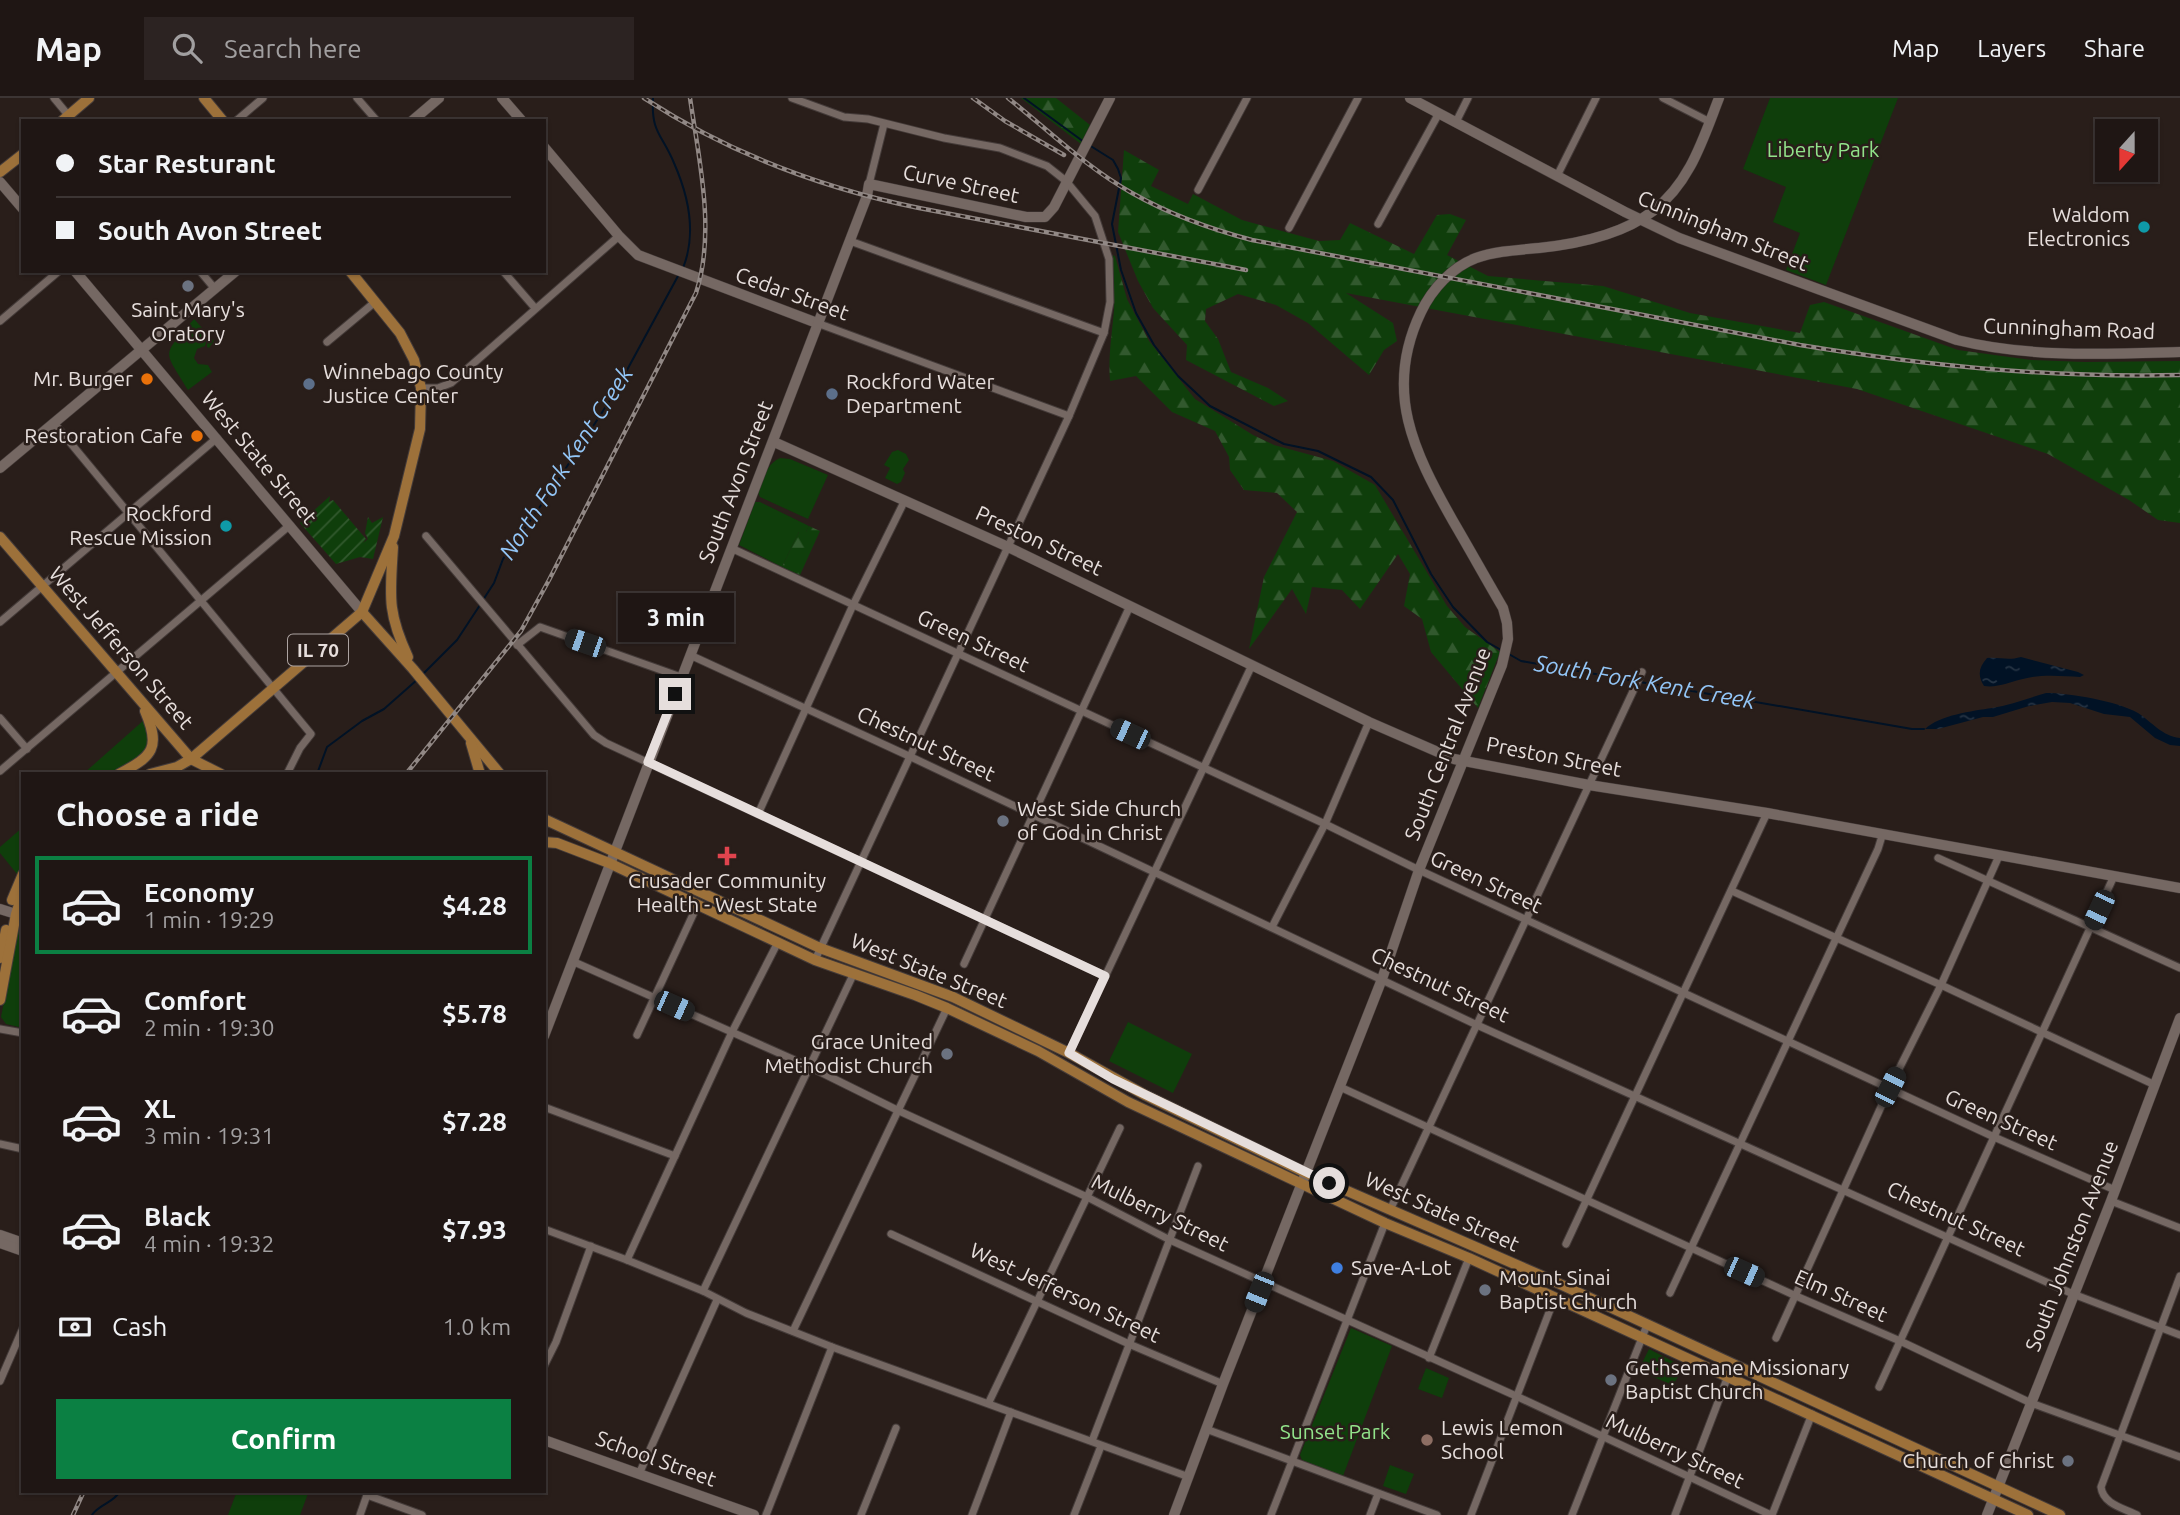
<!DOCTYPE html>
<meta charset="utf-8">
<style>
body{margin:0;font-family:Ubuntu,sans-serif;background:#2c2322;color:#f1f3f6;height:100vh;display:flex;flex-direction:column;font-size:26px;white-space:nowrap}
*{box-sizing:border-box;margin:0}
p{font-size:23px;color:#a19fa0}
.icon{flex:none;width:38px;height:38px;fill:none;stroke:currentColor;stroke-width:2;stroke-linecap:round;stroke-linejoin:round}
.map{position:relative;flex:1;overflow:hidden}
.drawer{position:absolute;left:21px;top:674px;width:525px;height:721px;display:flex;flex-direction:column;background:#1f1614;border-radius:0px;box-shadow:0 2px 5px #0004,0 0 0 2px #3c3534}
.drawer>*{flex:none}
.banner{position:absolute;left:21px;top:21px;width:525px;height:154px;border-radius:0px;box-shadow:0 2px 5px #0004,0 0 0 2px #3c3534;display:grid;align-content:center;height:154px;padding:0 35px;background:#1f1614}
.needle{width:46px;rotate:201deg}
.fabs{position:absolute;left:2095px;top:21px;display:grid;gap:14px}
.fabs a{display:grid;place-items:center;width:63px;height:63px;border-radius:0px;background:#1f1614;box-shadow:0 2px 5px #0004,0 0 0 2px #3c3534;font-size:35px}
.end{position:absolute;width:32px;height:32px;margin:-16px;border:9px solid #e6dedc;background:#111;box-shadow:0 0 0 4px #111}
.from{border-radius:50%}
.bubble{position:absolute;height:49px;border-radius:0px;background:#1f1614;box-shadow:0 2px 5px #0004,0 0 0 2px #3c3534;font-size:23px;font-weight:600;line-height:49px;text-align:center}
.car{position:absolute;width:21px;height:42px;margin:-21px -10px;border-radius:9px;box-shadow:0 0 5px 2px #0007;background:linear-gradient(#222 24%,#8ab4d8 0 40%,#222 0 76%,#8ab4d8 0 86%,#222 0)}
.banner b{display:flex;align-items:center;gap:24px;height:66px;font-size:26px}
.banner b+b{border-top:2px solid #3c3534}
.banner i{width:18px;height:18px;background:#f1f3f6}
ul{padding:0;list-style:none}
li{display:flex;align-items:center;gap:21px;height:98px;margin:0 14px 10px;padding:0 21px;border:4px solid transparent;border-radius:0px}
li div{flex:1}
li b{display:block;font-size:26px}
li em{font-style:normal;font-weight:600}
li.active{border-color:#0b8043}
li>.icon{width:63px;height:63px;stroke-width:1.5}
h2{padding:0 35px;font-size:32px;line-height:84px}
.pay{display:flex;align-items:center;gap:18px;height:77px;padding:0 35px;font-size:26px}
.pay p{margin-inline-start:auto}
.action{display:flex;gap:14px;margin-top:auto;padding:14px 35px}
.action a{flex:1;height:80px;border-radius:0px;background:#0b8043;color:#fff;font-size:28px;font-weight:600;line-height:80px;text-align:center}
header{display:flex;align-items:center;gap:42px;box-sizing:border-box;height:98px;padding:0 35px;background:#1f1614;border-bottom:2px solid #3c3534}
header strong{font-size:33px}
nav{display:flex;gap:38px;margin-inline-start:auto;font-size:24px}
.search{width:490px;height:63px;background:#2c2322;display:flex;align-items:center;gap:18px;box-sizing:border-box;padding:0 24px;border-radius:0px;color:#a19fa0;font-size:26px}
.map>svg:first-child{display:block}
</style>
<header>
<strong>Map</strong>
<div class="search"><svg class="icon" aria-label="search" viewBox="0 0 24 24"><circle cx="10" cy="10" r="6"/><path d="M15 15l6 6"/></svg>Search here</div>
<nav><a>Map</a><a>Layers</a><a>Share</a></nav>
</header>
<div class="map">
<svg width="2180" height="1417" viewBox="0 0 2180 1417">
<defs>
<pattern id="forest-firs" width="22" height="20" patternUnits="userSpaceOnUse" patternTransform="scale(1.75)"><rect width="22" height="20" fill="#0f3e0b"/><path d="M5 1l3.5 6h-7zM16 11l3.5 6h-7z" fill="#32592e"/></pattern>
<pattern id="garden-furrows" width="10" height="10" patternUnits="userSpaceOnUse" patternTransform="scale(1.75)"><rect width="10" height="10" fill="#0f3e0b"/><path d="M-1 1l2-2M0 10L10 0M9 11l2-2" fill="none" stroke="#32592e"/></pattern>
<pattern id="water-ripples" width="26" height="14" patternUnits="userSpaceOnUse" patternTransform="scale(1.75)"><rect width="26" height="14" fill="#011225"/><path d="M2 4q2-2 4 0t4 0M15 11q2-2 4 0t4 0" fill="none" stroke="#263444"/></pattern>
</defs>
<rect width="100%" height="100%" fill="#291e1a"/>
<g fill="#0f3e0b">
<polygon points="1770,0 1898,0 1826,187 1786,172 1800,135 1773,124 1786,89 1743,71"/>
<path d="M194 221 214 243 209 250 207 249V242L202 238 206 244 205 248 197 251 194 260 198 266 208 267 212 274 188 292C163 250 161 260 194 221Z"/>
<polygon points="898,352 906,356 909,362 903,371 905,375 901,384 897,386 885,380 890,370 884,367 892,354"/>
<path d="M780 360 790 361 828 377 808 421 760 399 758 395C763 382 766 366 780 360Z"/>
<polygon points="755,404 760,404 809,428 806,434 799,434 782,469 739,447"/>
<polygon points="144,622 151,637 141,661 111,675 83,676"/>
<polygon points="23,729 23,765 17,776 0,755 0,749"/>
<polygon points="23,807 23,930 6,926 1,919"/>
<polygon points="1128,924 1192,956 1173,995 1109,963"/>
<polygon points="1351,1230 1392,1248 1343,1378 1302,1362 1300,1357"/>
<polygon points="1649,1251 1684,1269 1673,1287 1638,1273"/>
<polygon points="1426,1270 1449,1280 1442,1300 1418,1291"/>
<polygon points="1390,1367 1414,1376 1406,1396 1383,1388"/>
<polygon points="237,1393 309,1393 300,1417 228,1417"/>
</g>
<g fill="url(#forest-firs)">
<polygon points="1021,0 1056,0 1090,27 1081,46"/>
<polygon points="1124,52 1159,72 1151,88 1188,106 1193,96 1242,122 1319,143 1340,142 1350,125 1414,156 1437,117 1450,116 1466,122 1447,157 1488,178 1603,188 1690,215 1800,235 1810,207 1824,204 1958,252 2031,262 2085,264 2180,263 2180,425 2158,422 2129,402 2048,356 1857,291 1346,195 1393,225 1397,243 1384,252 1369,277 1308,225 1276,207 1238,196 1206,211 1205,223 1218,241 1231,274 1268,290 1288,303 1274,308 1186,262 1187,247 1153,210 1138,183 1118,134"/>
<path d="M1110 157 1115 158 1127 201 1149 243 1195 301 1253 337 1274 347 1333 363 1375 387 1447 508 1465 529 1500 554 1478 610 1431 554 1422 521 1404 508 1410 476 1398 456 1360 511 1342 492 1312 489 1306 516 1292 491 1249 551 1264 479 1297 414 1277 395 1244 392 1230 372 1229 359 1215 333 1172 314 1136 278 1110 283C1108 258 1112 236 1114 212 1115 193 1111 175 1110 157Z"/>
<polygon points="809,428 820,433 800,477 782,469 799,434 806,434"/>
</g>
<polygon fill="url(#garden-furrows)" points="330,398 329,404 333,402 366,441 363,445 368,441 365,435 368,419 372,425 383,419 373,461 360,459 336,466 300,425"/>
<g fill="url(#water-ripples)">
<path d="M2021 559 2078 574 2084 577 2080 579C2061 578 2041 576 2023 581 2009 584 1998 590 1984 588 1977 577 1979 569 1987 560 2002 559 2007 563 2021 559Z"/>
<path d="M2046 595C2070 595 2117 603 2138 615 2152 624 2162 638 2180 640V648L2170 647 2155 640 2130 619 2104 616 2070 605 2052 604 2029 608 1993 619H1983L1938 631H1925C1940 617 1972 613 1992 610 2010 607 2029 600 2046 595Z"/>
</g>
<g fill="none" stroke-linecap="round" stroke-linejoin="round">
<g stroke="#011225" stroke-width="2">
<path d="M653 0C651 35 662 36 674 65 689 99 697 135 683 170"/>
<polyline points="1024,0 1084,44"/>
<polyline points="1089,47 1113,62 1118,71 1121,80 1112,126 1121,172 1136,215 1154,247 1178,278 1210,308 1284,346 1318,353 1371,379 1393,402 1431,476 1453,509 1487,544 1503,553"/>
<polyline points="483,502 494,485 503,461 551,393 614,296 678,178"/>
<polyline points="1507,555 1521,563 1635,583"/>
<polyline points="424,575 457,542 480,507"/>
<polyline points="1640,584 1912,631 1924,631"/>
<polyline points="317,676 327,649 362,623 384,611 418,581"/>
<path d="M92 1417C99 1406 114 1405 120 1393"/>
</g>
<defs>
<g id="street">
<polyline points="54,0 73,23"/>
<polyline points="357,0 377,23"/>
<polyline points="792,0 844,19 868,21 944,40 1000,50 1047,68 1066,83 1095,118 1109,161 1110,204 1104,235 1069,318 815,862"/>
<polyline points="1663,0 1710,24"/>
<polyline points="236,23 263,0"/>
<polyline points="1456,24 1468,0"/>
<polyline points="1557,78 1596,0"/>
<polyline points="869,86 884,26"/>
<polyline points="1198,92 1247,0"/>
<polyline points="1378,126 1439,15"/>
<polyline points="1289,130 1358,0"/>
<polyline points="850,143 1104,235"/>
<polyline points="200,173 215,191"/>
<polyline points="503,173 535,210"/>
<polyline points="0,223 59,173"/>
<polyline points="817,225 1069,318"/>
<polyline points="327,244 375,204"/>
<polyline points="421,290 438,290 451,285 619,138"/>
<polyline points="54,325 311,636 300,650 287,676"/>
<polyline points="426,438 594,637 606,645 1105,878"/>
<polyline points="731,450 1325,726 1419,772 1994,1039 2115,1092"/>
<polyline points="0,524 217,340"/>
<polyline points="517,547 540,529 681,579"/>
<polyline points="690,557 911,659 1477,927 2073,1196 2180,1237"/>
<polyline points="0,620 27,651"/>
<polyline points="0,673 290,427"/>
<polyline points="758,716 853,507 905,402"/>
<polyline points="1938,760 2180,870"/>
<polyline points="1732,793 1941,887 2155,987"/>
<polyline points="1272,829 1325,726 1369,624"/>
<polyline points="572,863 808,968 897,1012 1087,1099 1170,1142 1516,1298 1771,1417"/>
<polyline points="964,866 1130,508"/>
<polyline points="0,931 23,935"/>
<polyline points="637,937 697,808"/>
<polyline points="1069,955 1252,567"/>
<polyline points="1340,989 1796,1198 1900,1243 2031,1305 2180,1359"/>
<polyline points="544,1009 675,1058"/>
<polyline points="0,1046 23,1051"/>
<polyline points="2111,1103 2180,1130"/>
<polyline points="1390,1112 1642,574"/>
<polyline points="544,1131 627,1162 703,1193 746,1215 832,1249 1189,1379"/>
<polyline points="891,1136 1129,1246 1223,1286"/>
<polyline points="1566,1146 1767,715"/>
<polyline points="627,1162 732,934 778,844"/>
<polyline points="703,1193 853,877"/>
<polyline points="1670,1195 1878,751 1882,738"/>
<polyline points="793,1233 947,910"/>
<polyline points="1776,1240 1890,989 1941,887 1999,758"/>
<polyline points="1429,1260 1469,1160"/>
<polyline points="544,1268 556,1244 591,1148"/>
<polyline points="0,1283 23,1230"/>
<polyline points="1879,1289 2114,778"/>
<polyline points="989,1304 1120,1030"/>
<polyline points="1206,1331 1437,1417"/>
<polyline points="1092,1343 1198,1068"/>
<polyline points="639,1376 717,1202"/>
<polyline points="367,1397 422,1417"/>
<polyline points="360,1417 368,1394"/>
<polyline points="766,1417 832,1249"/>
<polyline points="861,1417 896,1330"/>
<polyline points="972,1417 1011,1314"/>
<polyline points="1074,1417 1101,1348"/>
<polyline points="1271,1417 1385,1125"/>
<polyline points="1370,1417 1378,1396"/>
<polyline points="1471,1417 1555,1199"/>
<polyline points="1572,1417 1647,1227"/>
<polyline points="1675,1417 1728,1278"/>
<polyline points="1772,1417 1812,1316"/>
<path d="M2137 1417C2123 1410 2103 1406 2101 1389L2180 1178"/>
</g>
<g id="secondary">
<polyline points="502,0 522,23"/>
<path d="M1410 0 1625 114 1679 140 1957 242C2029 260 2107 256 2180 254"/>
<polyline points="412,23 439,0"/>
<polyline points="544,49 619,138 638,157 817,225"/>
<polyline points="0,84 23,111"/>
<polyline points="75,173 362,514"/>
<polyline points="774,344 1006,448 1369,624 1454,661 1589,687 1767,715 2180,790"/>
<polyline points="0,370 236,173"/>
<polyline points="0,811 16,816"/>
<polyline points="544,938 867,98 869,86 1026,119 1045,119 1054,109 1110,0"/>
<polyline points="0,1137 23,1145"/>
<polyline points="0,1145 23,1153"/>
<polyline points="544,1342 754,1417"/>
<path d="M1174 1417 1223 1286 1382 881 1419 772 1502 567 1508 541 1507 525 1503 510C1486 481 1470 452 1453 423 1414 354 1383 293 1421 214 1432 191 1452 169 1476 160 1496 153 1518 152 1539 150 1577 146 1622 137 1653 113 1690 85 1703 41 1719 0"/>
<polyline points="1987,1417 2111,1103 2180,920"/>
</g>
<g id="primary">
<polyline points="204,0 223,23"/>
<polyline points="62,23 89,0"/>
<polyline points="0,74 23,56"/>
<polyline points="0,439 191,661 221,676"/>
<path d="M393 449C390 498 387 514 408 559"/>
<polyline points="362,514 413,571 500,676"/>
<polyline points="471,645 480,676"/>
<path d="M119 676C153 658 161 650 145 613"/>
<polyline points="150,676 177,669 191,661 362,514 394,438 420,331 421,290 414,262 400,235 350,173"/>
<polyline points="544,721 820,850 953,899 1069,955 1145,997 1306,1075 1549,1181 2060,1417"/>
<polyline points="544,744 557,745 609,765 815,862 915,897 947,910 1038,953 1128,1004 1385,1125 1469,1160 2028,1417"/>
<polyline points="12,802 23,776"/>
<polyline points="0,860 6,832"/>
<polyline points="0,902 16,816 23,794"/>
</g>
</defs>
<use href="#street" stroke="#443b39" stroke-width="9"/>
<use href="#secondary" stroke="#443b39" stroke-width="11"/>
<use href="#primary" stroke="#443b39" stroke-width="12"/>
<use href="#street" stroke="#756863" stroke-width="7"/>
<use href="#secondary" stroke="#756863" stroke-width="10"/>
<use href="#primary" stroke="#9d713a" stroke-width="10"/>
<defs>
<g id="rail">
<path d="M644 0C727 54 821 90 919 110L1246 172"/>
<polyline points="973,0 1005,23 1064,57"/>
<path d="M1008 0C1048 32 1087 70 1132 95 1169 116 1210 131 1252 142L1800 247C1928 268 2050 280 2180 277"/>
<path d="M406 676 521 533 549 482 696 195C716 134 699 62 690 0"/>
<polyline points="73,1417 84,1393"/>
</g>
</defs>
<use href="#rail" stroke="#918885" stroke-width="4.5"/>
<use href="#rail" stroke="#291e1a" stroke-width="2" stroke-dasharray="5" stroke-linecap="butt"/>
</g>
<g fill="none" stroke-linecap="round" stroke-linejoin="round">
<polyline stroke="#e6dedc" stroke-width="9" points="675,596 648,664 1105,878 1069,955 1113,981 1329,1085"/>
</g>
<g fill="#0f9aa8" stroke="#291e1a" stroke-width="2.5">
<circle cx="2144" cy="129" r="7"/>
<circle cx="226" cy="428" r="7"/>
</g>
<g fill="#6b7280" stroke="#291e1a" stroke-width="2.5">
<circle cx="188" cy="188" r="7"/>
<circle cx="1003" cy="723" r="7"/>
<circle cx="947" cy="956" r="7"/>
<circle cx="1485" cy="1192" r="7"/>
<circle cx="1611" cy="1282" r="7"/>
<circle cx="2068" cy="1363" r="7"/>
</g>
<g fill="#e8710a" stroke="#291e1a" stroke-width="2.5">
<circle cx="147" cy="281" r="7"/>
<circle cx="197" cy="338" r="7"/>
</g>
<g fill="#5c6f8a" stroke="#291e1a" stroke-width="2.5">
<circle cx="309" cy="286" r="7"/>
<circle cx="832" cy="296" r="7"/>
</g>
<path fill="#e0444e" stroke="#291e1a" stroke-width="2.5" d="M723.5 747.5h7v7h7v7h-7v7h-7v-7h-7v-7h7z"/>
<circle fill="#3f7fe0" stroke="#291e1a" stroke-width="2.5" cx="1337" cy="1170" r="7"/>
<circle fill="#8d6e63" stroke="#291e1a" stroke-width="2.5" cx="1427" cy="1342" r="7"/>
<g text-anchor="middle" stroke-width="5" stroke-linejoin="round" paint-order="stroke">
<rect fill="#291e1a" stroke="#ada4a2" stroke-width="2" x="288" y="536.5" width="60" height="31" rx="5"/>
<g font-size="19" font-weight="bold" fill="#e6dedc">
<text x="318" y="559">IL 70</text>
</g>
<g font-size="21" fill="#92e38a" stroke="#291e1a">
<text x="1823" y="59">Liberty Park</text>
<text x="1335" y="1341">Sunset Park</text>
</g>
<g font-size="21" fill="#e6dedc" stroke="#291e1a">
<text transform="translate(961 86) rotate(12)" y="7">Curve Street</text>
<text transform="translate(1723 133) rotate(22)" y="7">Cunningham Street</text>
<text transform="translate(792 196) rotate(20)" y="7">Cedar Street</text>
<text transform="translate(2069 231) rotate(2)" y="7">Cunningham Road</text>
<text transform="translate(259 360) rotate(50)" y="7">West State Street</text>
<text transform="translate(736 384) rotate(-69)" y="7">South Avon Street</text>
<text transform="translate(1039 443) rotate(25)" y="7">Preston Street</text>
<text transform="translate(973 543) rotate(25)" y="7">Green Street</text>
<text transform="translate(121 550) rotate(49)" y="7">West Jefferson Street</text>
<text transform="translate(926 646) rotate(25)" y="7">Chestnut Street</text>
<text transform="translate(1448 646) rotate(-69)" y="7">South Central Avenue</text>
<text transform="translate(1554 659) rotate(11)" y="7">Preston Street</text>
<text transform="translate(1486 784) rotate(25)" y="7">Green Street</text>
<text transform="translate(929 873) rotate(22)" y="7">West State Street</text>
<text transform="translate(1440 887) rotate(25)" y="7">Chestnut Street</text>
<text transform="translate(2001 1022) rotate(24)" y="7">Green Street</text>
<text transform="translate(1442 1114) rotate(24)" y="7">West State Street</text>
<text transform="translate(1160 1115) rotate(26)" y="7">Mulberry Street</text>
<text transform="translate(1956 1121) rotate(25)" y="7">Chestnut Street</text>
<text transform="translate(2072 1148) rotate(-69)" y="7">South Johnston Avenue</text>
<text transform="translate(1065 1195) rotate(25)" y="7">West Jefferson Street</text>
<text transform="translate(1841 1198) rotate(24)" y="7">Elm Street</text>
<text transform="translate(1675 1353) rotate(25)" y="7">Mulberry Street</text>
<text transform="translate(656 1361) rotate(20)" y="7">School Street</text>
</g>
<g font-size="21" fill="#e6dedc" stroke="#291e1a" text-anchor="start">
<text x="2130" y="124" text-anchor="end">Waldom<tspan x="2130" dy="24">Electronics</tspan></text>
<text x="188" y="219" text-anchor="middle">Saint Mary's<tspan x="188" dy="24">Oratory</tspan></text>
<text x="323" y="281">Winnebago County<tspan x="323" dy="24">Justice Center</tspan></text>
<text x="133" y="288" text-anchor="end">Mr. Burger</text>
<text x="846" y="291">Rockford Water<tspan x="846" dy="24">Department</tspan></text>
<text x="183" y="345" text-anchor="end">Restoration Cafe</text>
<text x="212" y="423" text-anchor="end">Rockford<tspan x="212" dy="24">Rescue Mission</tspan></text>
<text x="1017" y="718">West Side Church<tspan x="1017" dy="24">of God in Christ</tspan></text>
<text x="727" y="790" text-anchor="middle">Crusader Community<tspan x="727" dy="24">Health - West State</tspan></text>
<text x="933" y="951" text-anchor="end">Grace United<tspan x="933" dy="24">Methodist Church</tspan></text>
<text x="1351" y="1177">Save-A-Lot</text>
<text x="1499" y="1187">Mount Sinai<tspan x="1499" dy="24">Baptist Church</tspan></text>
<text x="1625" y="1277">Gethsemane Missionary<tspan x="1625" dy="24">Baptist Church</tspan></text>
<text x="1441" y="1337">Lewis Lemon<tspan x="1441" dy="24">School</tspan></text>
<text x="2054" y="1370" text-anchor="end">Church of Christ</text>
</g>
<g font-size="23" font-style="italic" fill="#93c6f7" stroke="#291e1a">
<text transform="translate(566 365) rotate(-57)" y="8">North Fork Kent Creek</text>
<text transform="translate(1645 584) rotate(10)" y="8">South Fork Kent Creek</text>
</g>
</g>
</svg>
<div class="fabs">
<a><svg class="needle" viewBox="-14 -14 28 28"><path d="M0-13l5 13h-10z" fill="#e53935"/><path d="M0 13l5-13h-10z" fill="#a19fa0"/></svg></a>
</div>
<i class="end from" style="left:1329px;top:1085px"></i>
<i class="end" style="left:675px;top:596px"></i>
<div class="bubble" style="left:618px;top:495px;width:116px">3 min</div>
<i class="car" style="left:585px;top:545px;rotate:289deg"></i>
<i class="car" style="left:1130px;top:636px;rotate:295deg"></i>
<i class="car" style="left:2099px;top:812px;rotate:205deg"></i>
<i class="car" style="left:674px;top:908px;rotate:114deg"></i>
<i class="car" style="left:1890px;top:989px;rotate:27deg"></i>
<i class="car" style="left:1744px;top:1174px;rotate:114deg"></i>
<i class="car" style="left:1259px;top:1194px;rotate:202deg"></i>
<div class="banner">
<b><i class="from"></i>Star Resturant</b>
<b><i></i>South Avon Street</b>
</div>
<section class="drawer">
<h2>Choose a ride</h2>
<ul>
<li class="active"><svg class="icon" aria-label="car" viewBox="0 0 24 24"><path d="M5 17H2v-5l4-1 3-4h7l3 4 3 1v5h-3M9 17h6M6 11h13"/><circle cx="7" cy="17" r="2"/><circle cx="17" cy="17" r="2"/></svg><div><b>Economy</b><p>1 min · 19:29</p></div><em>$4.28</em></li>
<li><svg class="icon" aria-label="car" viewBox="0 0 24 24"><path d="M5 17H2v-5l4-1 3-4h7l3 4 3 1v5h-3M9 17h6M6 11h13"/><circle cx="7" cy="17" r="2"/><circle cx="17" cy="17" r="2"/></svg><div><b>Comfort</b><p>2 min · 19:30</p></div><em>$5.78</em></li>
<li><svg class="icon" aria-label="car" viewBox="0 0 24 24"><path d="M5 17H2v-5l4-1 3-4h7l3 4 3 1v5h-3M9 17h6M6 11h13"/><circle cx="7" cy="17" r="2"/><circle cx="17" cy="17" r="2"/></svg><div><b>XL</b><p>3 min · 19:31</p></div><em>$7.28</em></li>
<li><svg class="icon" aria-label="car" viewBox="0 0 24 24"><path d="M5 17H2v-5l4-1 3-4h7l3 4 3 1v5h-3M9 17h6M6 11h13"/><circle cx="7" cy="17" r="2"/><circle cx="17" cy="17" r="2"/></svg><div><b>Black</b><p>4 min · 19:32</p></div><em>$7.93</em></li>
</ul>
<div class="pay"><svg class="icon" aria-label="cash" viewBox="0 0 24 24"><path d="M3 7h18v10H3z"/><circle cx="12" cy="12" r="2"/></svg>Cash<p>1.0 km</p></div>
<div class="action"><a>Confirm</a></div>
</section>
</div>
